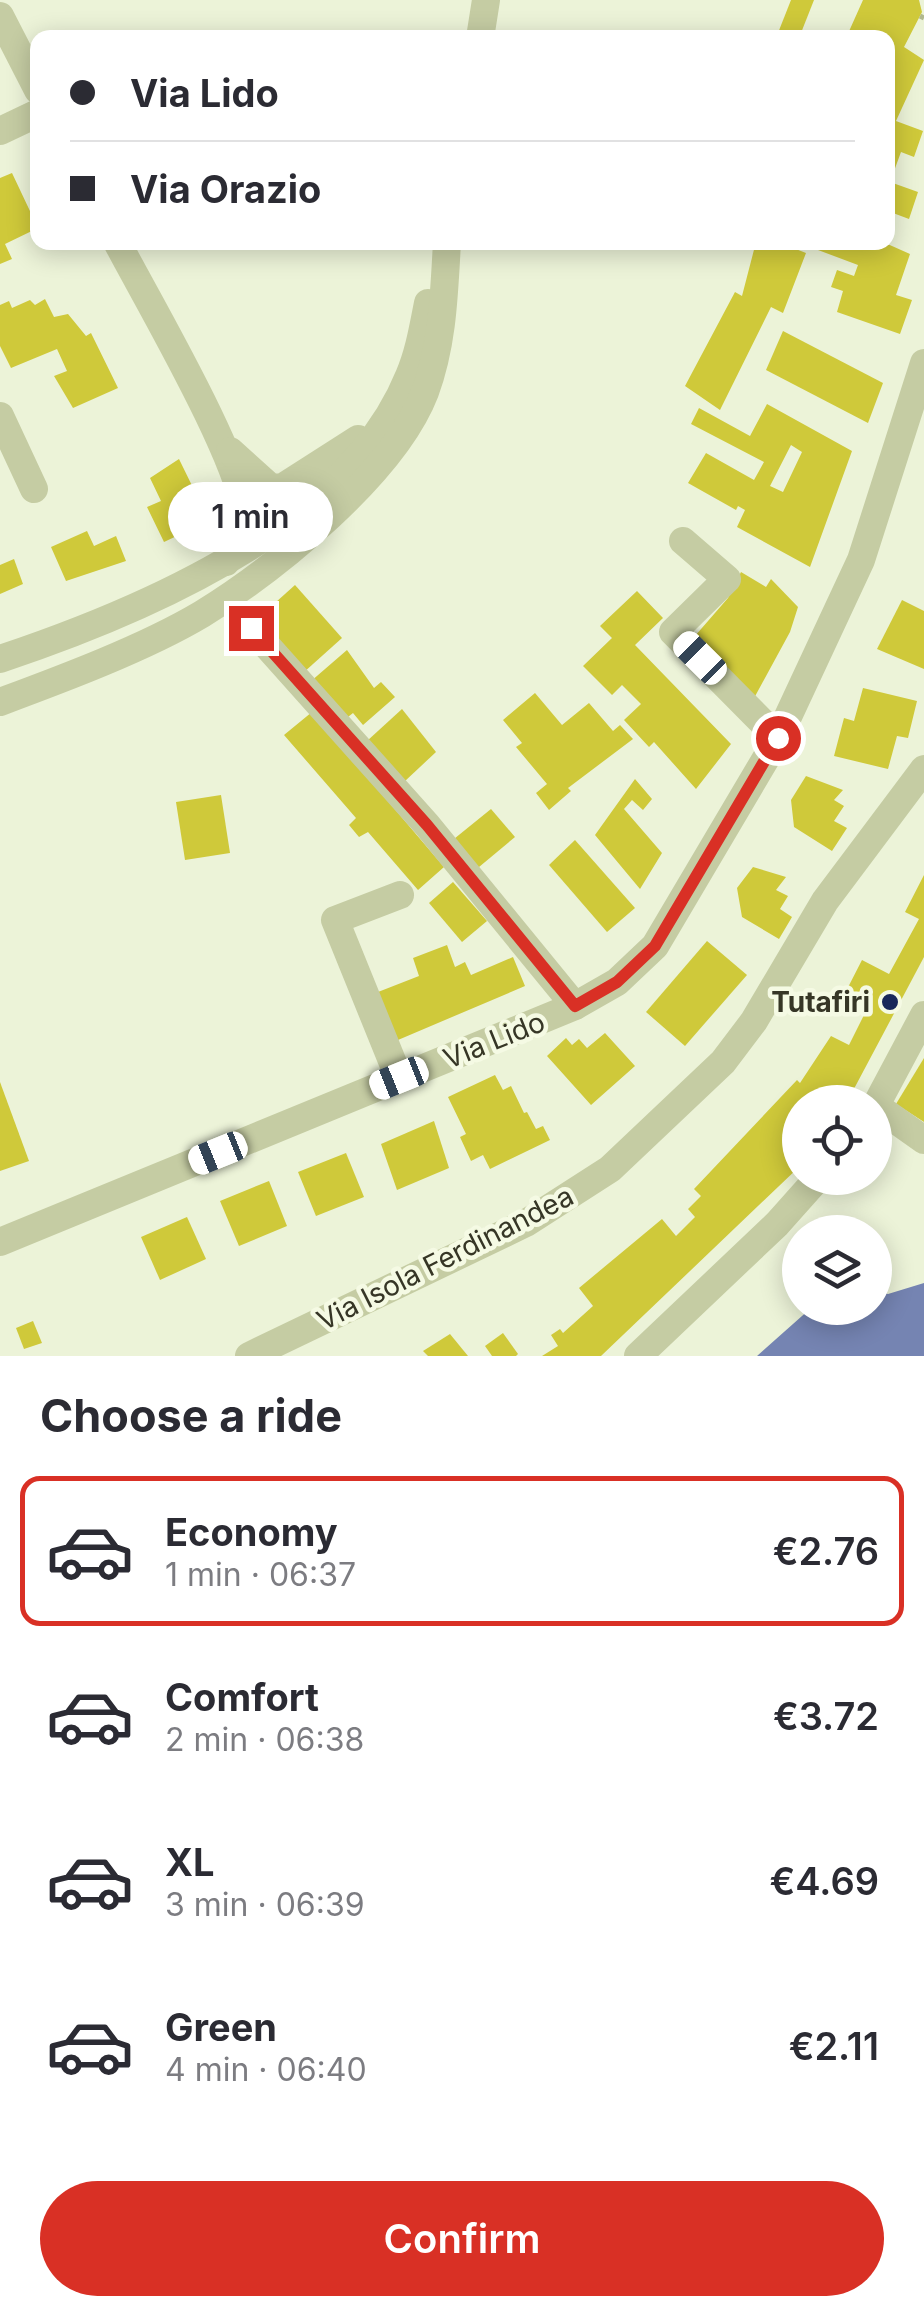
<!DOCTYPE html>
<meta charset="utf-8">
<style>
body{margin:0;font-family:Inter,sans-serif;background:#f7f7f7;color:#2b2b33;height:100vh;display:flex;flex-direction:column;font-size:38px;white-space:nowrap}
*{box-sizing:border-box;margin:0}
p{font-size:32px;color:#7c7c81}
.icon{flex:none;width:55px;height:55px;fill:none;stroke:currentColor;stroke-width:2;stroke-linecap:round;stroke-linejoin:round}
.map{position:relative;height:1356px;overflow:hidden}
.panel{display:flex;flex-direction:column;background:#fff;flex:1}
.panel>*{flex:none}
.hud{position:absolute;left:30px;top:30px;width:865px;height:220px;border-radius:20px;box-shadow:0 5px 25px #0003;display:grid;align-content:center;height:220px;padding:0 40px;background:#fff}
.controls{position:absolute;left:782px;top:1085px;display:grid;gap:20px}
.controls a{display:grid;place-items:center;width:110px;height:110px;border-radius:50%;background:#fff;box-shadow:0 5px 25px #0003;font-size:50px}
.end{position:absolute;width:45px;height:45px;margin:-22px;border:12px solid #d93025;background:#fff;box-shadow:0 0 0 5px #fff}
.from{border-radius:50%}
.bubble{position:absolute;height:70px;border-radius:35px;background:#fff;box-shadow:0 5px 25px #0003;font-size:32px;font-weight:600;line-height:70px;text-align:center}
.car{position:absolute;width:30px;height:60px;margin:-30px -15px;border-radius:12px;box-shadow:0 0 8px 2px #0007;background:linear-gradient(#fff 24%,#345 0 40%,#fff 0 76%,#345 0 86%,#fff 0)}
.hud b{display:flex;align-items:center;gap:35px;height:95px;font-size:38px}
.hud b+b{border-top:2px solid #e1e1e2}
.hud i{width:25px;height:25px;background:#2b2b33}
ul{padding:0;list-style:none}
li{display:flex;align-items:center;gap:30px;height:150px;margin:0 20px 15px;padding:0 20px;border:5px solid transparent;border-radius:20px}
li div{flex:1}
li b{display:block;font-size:38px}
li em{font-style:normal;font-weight:600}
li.on{border-color:#d93025}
li>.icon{width:90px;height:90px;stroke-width:1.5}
h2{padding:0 40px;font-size:45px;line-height:120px}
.primary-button{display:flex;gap:20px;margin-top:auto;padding:20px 40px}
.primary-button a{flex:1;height:115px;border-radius:60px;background:#d93025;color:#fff;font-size:40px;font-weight:600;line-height:115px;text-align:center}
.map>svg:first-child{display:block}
</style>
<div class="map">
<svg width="924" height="1356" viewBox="0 0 924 1356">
<rect width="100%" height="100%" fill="#ecf3d8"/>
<polygon fill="#7584b2" points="924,1283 924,1356 757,1356 811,1308 875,1308 875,1291 888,1294"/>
<g fill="#cfc93a" fill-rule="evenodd">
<polygon points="791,0 814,0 799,38 776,38"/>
<polygon points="863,0 919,0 922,12 904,47 924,60 896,121 923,131 914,157 901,152 890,182 918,192 909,219 893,213 888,229 888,38 846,38"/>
<polygon points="12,173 38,228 5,244 12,259 0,264 0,178"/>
<polygon points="756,242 778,242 806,253 783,313 771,307 720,410 685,386 735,292 742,296"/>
<polygon points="812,242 883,242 910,254 896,295 912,300 900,334 837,312 843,291 831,287 837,270 854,276 858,265 810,247"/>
<polygon points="45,299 54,317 68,314 86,336 91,333 118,388 73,408 54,376 67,371 57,349 11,368 0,346 0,305 9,301 12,308 30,300 35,305"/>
<polygon points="783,331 883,383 868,423 766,370"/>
<path d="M767 404 852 451 810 567 737 527 745 510 738 506 736 510 688 483 706 453 754 480 764 462 691 424 699 408 750 436ZM791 445 802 452 783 492 770 486Z"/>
<polygon points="179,459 200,502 189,507 198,526 164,542 147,507 161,501 150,478"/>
<polygon points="87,531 94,546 116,536 126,561 66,581 51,547"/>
<polygon points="14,559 23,584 0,594 0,565"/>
<polygon points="741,572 766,587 771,579 798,607 790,632 753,700 688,644 728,598"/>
<polygon points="295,585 342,638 303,673 256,620"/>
<polygon points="637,591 663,618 635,645 731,744 696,789 654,742 649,747 624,720 641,704 622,685 612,695 583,666 612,638 600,626"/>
<polygon points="902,600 924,611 924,669 877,649"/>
<polygon points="347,650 374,688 381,682 395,697 363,725 353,713 343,721 310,682"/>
<polygon points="863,688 917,701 908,738 897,736 888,769 834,756 844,718 854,721"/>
<polygon points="535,693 562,725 589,703 613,731 620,725 633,739 568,788 571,791 549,810 536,793 547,784 516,747 522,743 503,720"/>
<polygon points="402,709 436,752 404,782 367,741"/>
<polygon points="312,712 444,867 418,890 368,832 359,837 349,825 356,818 284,735"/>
<polygon points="806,776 843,790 834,800 844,806 834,821 847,828 832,851 794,827 791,800"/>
<polygon points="635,779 652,799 643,810 632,800 624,809 662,853 640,889 595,835"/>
<polygon points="221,795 230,853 185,860 176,802"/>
<polygon points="491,809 515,837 473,872 449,843"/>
<polygon points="575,840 635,908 607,932 549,865"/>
<polygon points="753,867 786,877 776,890 788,896 780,909 792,917 779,939 742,917 737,888"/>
<polygon points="924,875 924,957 847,1102 800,1102 800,1166 601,1356 542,1356 558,1346 551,1335 560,1329 563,1333 593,1306 579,1288 662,1219 676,1236 695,1217 688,1209 701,1196 694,1189 797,1080 800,1083 831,1036 849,1045 865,1013 841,1001 862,960 889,974 919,919 905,912"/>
<polygon points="453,882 487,921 462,942 429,903"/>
<polygon points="707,941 747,975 685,1046 646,1012"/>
<polygon points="447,945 455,967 465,962 471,975 513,957 525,986 398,1040 378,992 419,976 413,958"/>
<polygon points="605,1033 635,1066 591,1105 547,1056 566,1038 572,1045 579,1039 587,1048"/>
<polygon points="924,1058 924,1122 896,1104"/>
<polygon points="495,1075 503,1090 511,1086 524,1113 527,1112 536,1129 543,1126 550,1140 490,1169 483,1155 471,1161 460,1137 466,1134 448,1097"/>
<polygon points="0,1082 29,1161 0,1171"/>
<polygon points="434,1121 449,1168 397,1190 381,1144"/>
<polygon points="346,1153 364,1197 316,1216 298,1172"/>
<polygon points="269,1181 287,1226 239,1246 220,1201"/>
<polygon points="187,1217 206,1259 160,1280 141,1237"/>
<polygon points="33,1321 42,1343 24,1349 16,1328"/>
<polygon points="503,1333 518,1354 516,1356 492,1356 485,1346"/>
<polygon points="450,1334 468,1356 428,1356 423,1351"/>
</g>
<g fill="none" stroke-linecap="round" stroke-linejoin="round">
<polyline stroke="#b1b88d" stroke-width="5" stroke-dasharray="5 5" stroke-linecap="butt" points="920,16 924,18"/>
<g stroke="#c5cca3" stroke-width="28">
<polyline points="0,16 38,90"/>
<polyline points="480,38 486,0"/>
<polyline points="0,131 38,113"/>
<path d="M117 242C145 296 247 469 245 520 245 536 234 550 226 562"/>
<polyline points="0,416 34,489"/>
<polyline points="230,451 271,488 283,487 358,439"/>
<polyline points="683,541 727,579 673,632 778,738"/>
<polyline points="251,628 427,825 575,1006"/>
<path d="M0 659C141 612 349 525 409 376 419 353 423 328 428 303"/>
<path d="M0 702C62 679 145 648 202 614 275 569 394 473 425 392 443 343 444 294 447 242"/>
<polyline points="399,1078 335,920 400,895"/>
<polyline points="876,1106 924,1140"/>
<polyline points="875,1107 924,1015"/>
<polyline points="0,1242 575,1006 617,982 655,946 778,738 861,560 924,363"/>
<polyline points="249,1356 526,1223 610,1169 723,1062 754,1021 825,901 924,769"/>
<polyline points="638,1356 777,1224 818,1178"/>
</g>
</g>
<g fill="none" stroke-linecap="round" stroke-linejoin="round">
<polyline stroke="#d93025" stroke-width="12" points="251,628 427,825 575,1006 617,982 655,946 778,738"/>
</g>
<circle fill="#18275a" stroke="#f5fae4" stroke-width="4" cx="890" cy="1002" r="10"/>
<g text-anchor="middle" stroke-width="9" stroke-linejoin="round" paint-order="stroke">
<g font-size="28" font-weight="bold" fill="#363626" stroke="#f5fae4" text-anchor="end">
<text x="870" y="1012">Tutafiri</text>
</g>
<g font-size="28" fill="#363626" stroke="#f5fae4">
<text transform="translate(494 1040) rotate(-22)" y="10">Via Lido</text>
<text transform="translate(445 1258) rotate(-27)" y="10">Via Isola Ferdinandea</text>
</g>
</g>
</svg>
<div class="controls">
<a><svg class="icon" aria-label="locate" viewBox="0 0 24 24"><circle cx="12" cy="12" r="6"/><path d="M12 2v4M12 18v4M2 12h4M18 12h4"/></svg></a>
<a><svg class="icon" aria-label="layers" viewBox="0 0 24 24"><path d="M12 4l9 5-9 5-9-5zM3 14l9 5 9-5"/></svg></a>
</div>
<i class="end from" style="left:778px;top:738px"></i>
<i class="end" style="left:251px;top:628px"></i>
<div class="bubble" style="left:168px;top:482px;width:165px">1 min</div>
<i class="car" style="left:700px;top:658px;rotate:315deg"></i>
<i class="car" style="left:399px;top:1078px;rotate:248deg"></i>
<i class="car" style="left:218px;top:1153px;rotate:248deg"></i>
<div class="hud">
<b><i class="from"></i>Via Lido</b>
<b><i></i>Via Orazio</b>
</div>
</div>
<section class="panel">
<h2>Choose a ride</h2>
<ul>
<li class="on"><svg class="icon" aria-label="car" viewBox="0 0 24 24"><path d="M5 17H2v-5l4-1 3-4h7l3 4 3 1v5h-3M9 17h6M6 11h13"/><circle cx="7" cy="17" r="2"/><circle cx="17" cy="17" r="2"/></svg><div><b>Economy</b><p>1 min · 06:37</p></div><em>€2.76</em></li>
<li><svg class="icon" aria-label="car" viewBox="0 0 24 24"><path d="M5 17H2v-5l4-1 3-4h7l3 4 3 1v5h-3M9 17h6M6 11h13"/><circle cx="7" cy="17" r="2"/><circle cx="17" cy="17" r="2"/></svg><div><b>Comfort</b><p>2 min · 06:38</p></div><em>€3.72</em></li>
<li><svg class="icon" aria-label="car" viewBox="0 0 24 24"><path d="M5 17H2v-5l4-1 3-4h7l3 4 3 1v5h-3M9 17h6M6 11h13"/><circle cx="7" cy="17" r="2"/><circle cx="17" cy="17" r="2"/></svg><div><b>XL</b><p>3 min · 06:39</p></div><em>€4.69</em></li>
<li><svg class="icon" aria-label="car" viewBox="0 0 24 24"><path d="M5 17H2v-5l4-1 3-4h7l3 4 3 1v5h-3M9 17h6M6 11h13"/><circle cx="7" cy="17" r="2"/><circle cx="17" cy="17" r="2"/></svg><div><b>Green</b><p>4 min · 06:40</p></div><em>€2.11</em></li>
</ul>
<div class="primary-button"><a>Confirm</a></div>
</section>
